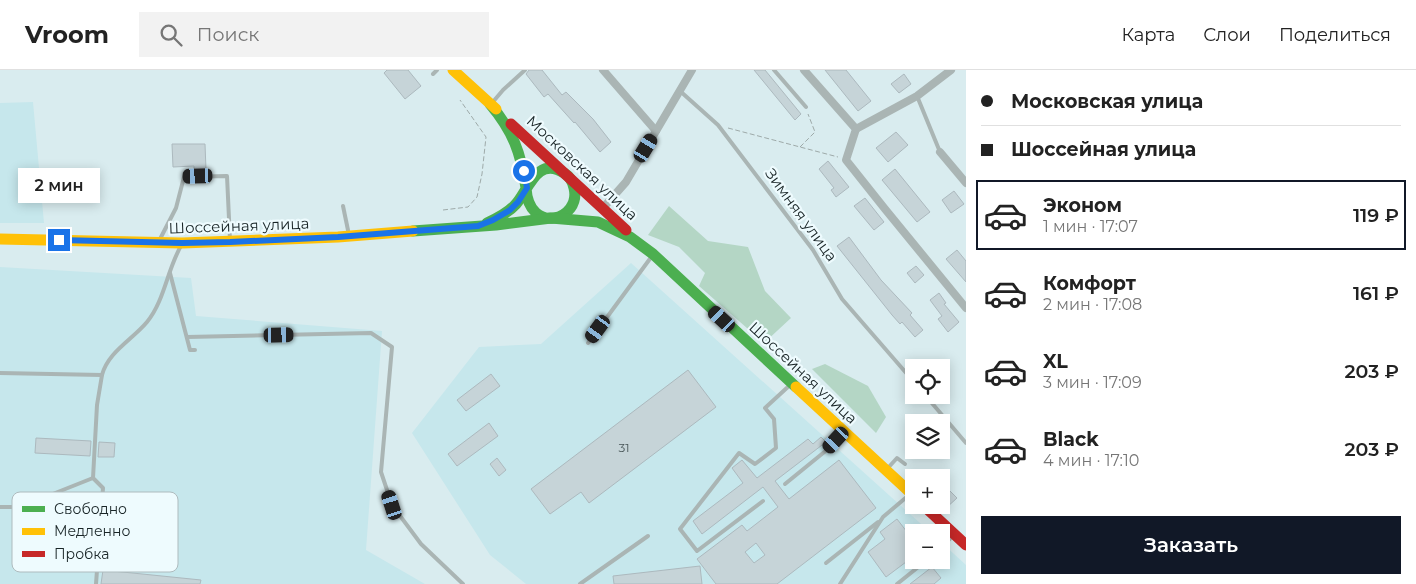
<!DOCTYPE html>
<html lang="ru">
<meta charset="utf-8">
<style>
body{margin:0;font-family:Montserrat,sans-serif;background:#f2f2f2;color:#222;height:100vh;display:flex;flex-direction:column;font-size:19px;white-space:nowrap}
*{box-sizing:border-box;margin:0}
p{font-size:16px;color:#767676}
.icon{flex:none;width:28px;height:28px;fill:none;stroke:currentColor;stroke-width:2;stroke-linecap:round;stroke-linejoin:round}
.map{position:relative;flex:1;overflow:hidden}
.details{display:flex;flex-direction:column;background:#fff;width:450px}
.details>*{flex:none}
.top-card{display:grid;align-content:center;height:110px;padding:0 15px;background:#fff}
.controls{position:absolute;left:905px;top:289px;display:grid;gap:10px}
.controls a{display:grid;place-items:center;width:45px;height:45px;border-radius:0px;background:#fff;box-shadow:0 2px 12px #0003;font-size:25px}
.end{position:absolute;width:22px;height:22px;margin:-11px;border:6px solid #1a73e8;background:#fff;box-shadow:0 0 0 2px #fff}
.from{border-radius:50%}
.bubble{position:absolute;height:35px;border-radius:0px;background:#fff;box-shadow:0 2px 12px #0003;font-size:16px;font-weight:600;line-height:35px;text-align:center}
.car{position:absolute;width:15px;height:30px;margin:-15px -8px;border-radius:6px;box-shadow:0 0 4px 1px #0007;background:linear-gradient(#222 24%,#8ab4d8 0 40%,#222 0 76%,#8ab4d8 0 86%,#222 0)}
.top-card b{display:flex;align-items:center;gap:18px;height:48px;font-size:19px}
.top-card b+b{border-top:1px solid #e0e0e0}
.top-card i{width:12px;height:12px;background:#222}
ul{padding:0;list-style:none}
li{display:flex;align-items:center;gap:15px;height:70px;margin:0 10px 8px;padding:0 5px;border:2px solid transparent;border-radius:0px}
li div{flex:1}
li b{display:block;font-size:19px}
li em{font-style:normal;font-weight:600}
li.selected{border-color:#111827}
li>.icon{width:45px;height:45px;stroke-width:1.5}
.cta{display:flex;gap:10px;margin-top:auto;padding:10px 15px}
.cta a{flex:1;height:58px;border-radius:0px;background:#111827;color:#fff;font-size:20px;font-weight:600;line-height:58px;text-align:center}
header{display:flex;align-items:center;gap:30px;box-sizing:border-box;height:70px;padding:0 25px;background:#fff;border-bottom:1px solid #e0e0e0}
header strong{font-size:24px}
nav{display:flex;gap:28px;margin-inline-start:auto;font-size:18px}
.search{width:350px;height:45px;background:#f2f2f2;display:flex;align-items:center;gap:12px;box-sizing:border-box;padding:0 18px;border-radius:0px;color:#767676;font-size:19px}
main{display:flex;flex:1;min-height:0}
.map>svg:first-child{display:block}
</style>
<header>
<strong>Vroom</strong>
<div class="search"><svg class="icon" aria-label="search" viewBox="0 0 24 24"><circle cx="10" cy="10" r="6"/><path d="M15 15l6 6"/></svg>Поиск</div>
<nav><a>Карта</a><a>Слои</a><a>Поделиться</a></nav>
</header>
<main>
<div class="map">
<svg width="966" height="514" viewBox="0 0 966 514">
<rect width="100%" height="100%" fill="#d9ecef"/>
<g fill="#c6e7ec">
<polygon points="33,32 44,153 0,153 0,33"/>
<polygon points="631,193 930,462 914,462 914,490 941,490 941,472 966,495 966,514 526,514 490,485 412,363 479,277 541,274"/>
<polygon points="0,197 191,208 196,246 382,261 366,480 425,514 0,514"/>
</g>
<g fill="#b4d6c5">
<polygon points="669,136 708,171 748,177 765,221 791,248 764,273 699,216 705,203 679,177 648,165"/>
<polygon points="825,294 868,316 886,347 876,363 812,299"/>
</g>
<g fill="#c6d4d8" stroke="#acb9be" fill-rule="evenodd">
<polygon points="387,0 408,0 421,16 405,29 384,3"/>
<polygon points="529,0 542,0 562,25 566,22 593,49 611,72 600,82 575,52 574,53 548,24 544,27 526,4"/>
<polygon points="754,0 765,0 801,44 795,50"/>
<polygon points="825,0 846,0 871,31 858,41"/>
<polygon points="904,4 911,14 899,23 891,14"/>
<polygon points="896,62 908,75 888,92 876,78"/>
<polygon points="172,74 205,74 206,100 194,101 194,96 173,97"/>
<polygon points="828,91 849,117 836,127 831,120 834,118 819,99"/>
<polygon points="895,99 930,142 917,152 882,110"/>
<polygon points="954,121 964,134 951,143 942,130"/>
<polygon points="865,128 884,152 874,160 854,136"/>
<polygon points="849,167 881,210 912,243 910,245 923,260 915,267 902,252 900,254 892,245 837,176"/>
<polygon points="957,180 966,191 966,212 946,189"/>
<polygon points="916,196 924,205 915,213 907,203"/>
<polygon points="939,223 946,233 944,234 959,252 948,262 938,249 942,246 930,230"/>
<polygon points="688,300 716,337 589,433 581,422 550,444 531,419"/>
<polygon points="491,304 500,316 466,341 457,330"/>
<polygon points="489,353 498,366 457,396 448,384"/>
<path d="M821 367 826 372 775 411 789 429 839 390 876 438 777 514H716L697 489 742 455 747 461 778 437 763 417 702 464 693 451 743 413 732 398 742 390 757 408 808 369 813 374ZM756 473 765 485 754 493 745 482Z"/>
<polygon points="36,368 91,371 90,386 35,383"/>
<polygon points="99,372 115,373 114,387 98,387"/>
<polygon points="497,388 506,400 499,406 490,394"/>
<polygon points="941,412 957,428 946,438 941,433"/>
<polygon points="897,449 914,471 914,486 886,507 868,482 885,469 880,462"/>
<polygon points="700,496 702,514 614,514 613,506"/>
<polygon points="932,497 941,508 934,514 910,514"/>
<polygon points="103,500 201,510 200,514 101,514"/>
</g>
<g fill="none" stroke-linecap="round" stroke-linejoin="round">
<g stroke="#9eaaa9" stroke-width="1" stroke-dasharray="5 2.5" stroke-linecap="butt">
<polyline points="728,58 838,87"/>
<polyline points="800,77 815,62 808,44"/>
<polyline points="443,140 468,137 477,127 482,104 486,67 460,30"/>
</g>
<g stroke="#aab5b4" stroke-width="4">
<polyline points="774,0 806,37"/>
<polyline points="433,4 437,0"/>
<polyline points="680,21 718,55 813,180 842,229 914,312"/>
<polyline points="917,26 940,82"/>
<polyline points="492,33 503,20 525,0"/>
<polyline points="343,136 349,165"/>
<polyline points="159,171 176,138 184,107 227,106 230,170"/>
<polyline points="170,203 190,280 195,280"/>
<polyline points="187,267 371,263 392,277 381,402 392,435 421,474 463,514"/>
<polyline points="588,273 652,186"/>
<path d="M0 303 102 305C108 282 132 270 147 252 165 230 167 199 182 174"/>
<polyline points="925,325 966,373"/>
<polyline points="887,399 897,388 905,394"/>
<polyline points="785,414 828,379 843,363"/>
<polyline points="763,431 697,481 680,459 739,383 755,394 776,378 774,349 765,338 790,315"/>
<polyline points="0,437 20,437 93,408"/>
<polyline points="941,477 953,466"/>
<polyline points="826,493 878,452"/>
<polyline points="96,514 103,418 93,408 97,335 102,305"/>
<polyline points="580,514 648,466"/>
<polyline points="840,514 883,447 909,425"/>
<polyline points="897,514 927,490"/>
</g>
<g stroke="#aab5b4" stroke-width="8">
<polyline points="603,0 656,61"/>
<polyline points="804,0 856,59 846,90 885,139 966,238"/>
<polyline points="856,59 917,26 951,0"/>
<polyline points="940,82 966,113"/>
<polyline points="603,138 626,112 692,0"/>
</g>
<g stroke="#4caf50" stroke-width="11">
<path d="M487 153C498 148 508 143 516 134 528 121 537 85 564 103 569 106 573 112 574 118 582 150 529 166 526 118 521 83 513 61 490 34"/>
<polyline points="413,161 496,155 551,148 598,152 630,167 653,184 796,317"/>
</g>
<g stroke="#ffc107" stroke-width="11">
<polyline points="453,0 496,39"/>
<polyline points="0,169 182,173 338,167 413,161"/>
<polyline points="796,317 914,426"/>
</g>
<g stroke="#c62828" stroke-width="11">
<polyline points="511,54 626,160"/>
<polyline points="923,435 966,475"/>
</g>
</g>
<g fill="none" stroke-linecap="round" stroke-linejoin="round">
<polyline stroke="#1a73e8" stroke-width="6" points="59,170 182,173 230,172 338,167 478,156 493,150 510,140 518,132 527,118 524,101"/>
</g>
<g text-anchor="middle" stroke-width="4.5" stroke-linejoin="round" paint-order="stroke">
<g font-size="12" fill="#475456">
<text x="624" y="382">31</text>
</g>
<g font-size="15" fill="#192527" stroke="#eefbfe">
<text transform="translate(582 98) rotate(43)" y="5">Московская улица</text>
<text transform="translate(801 145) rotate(54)" y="5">Зимняя улица</text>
<text transform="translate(239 156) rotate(-2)" y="5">Шоссейная улица</text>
<text transform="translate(803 303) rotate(43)" y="5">Шоссейная улица</text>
</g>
</g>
<rect x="12" y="422" width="166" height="80" rx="8" fill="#eefbfe" stroke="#aebbbe" stroke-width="1"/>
<rect x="22" y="436" width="23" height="6" fill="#4caf50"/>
<rect x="22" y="458" width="23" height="7" fill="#ffc107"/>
<rect x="22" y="481" width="23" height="6" fill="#c62828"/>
<g font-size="14" fill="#192527">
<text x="54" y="444">Свободно</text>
<text x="54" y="466">Медленно</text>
<text x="54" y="489">Пробка</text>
</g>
</svg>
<div class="controls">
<a><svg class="icon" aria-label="locate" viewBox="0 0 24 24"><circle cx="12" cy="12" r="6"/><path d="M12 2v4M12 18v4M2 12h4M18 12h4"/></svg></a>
<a><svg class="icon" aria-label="layers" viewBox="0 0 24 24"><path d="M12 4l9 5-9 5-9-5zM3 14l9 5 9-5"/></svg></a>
<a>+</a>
<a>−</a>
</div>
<i class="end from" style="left:524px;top:101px"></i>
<i class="end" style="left:59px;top:170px"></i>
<div class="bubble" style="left:18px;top:98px;width:82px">2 мин</div>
<i class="car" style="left:646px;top:78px;rotate:31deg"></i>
<i class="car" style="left:198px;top:106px;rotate:268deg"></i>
<i class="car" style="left:722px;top:249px;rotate:313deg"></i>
<i class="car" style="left:598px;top:259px;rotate:216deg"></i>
<i class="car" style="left:279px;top:265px;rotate:89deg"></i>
<i class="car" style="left:836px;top:370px;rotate:223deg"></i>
<i class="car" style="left:392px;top:435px;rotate:342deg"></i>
</div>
<section class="details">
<div class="top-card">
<b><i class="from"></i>Московская улица</b>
<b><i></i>Шоссейная улица</b>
</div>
<ul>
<li class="selected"><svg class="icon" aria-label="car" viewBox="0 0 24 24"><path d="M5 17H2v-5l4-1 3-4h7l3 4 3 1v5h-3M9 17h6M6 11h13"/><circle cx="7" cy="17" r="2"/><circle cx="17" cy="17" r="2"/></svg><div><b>Эконом</b><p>1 мин · 17:07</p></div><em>119 ₽</em></li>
<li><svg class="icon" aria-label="car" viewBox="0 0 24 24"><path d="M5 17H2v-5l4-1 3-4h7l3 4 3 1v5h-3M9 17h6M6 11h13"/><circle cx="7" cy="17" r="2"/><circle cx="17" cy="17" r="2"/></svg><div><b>Комфорт</b><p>2 мин · 17:08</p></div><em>161 ₽</em></li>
<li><svg class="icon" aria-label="car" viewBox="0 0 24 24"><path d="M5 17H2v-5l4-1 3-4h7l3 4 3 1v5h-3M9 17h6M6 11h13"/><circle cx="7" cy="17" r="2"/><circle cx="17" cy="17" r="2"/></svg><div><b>XL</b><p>3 мин · 17:09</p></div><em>203 ₽</em></li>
<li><svg class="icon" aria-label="car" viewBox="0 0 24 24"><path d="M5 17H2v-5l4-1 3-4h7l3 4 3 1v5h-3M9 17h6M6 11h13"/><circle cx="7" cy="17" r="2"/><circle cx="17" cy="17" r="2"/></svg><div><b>Black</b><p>4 мин · 17:10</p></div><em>203 ₽</em></li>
</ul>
<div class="cta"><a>Заказать</a></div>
</section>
</main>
